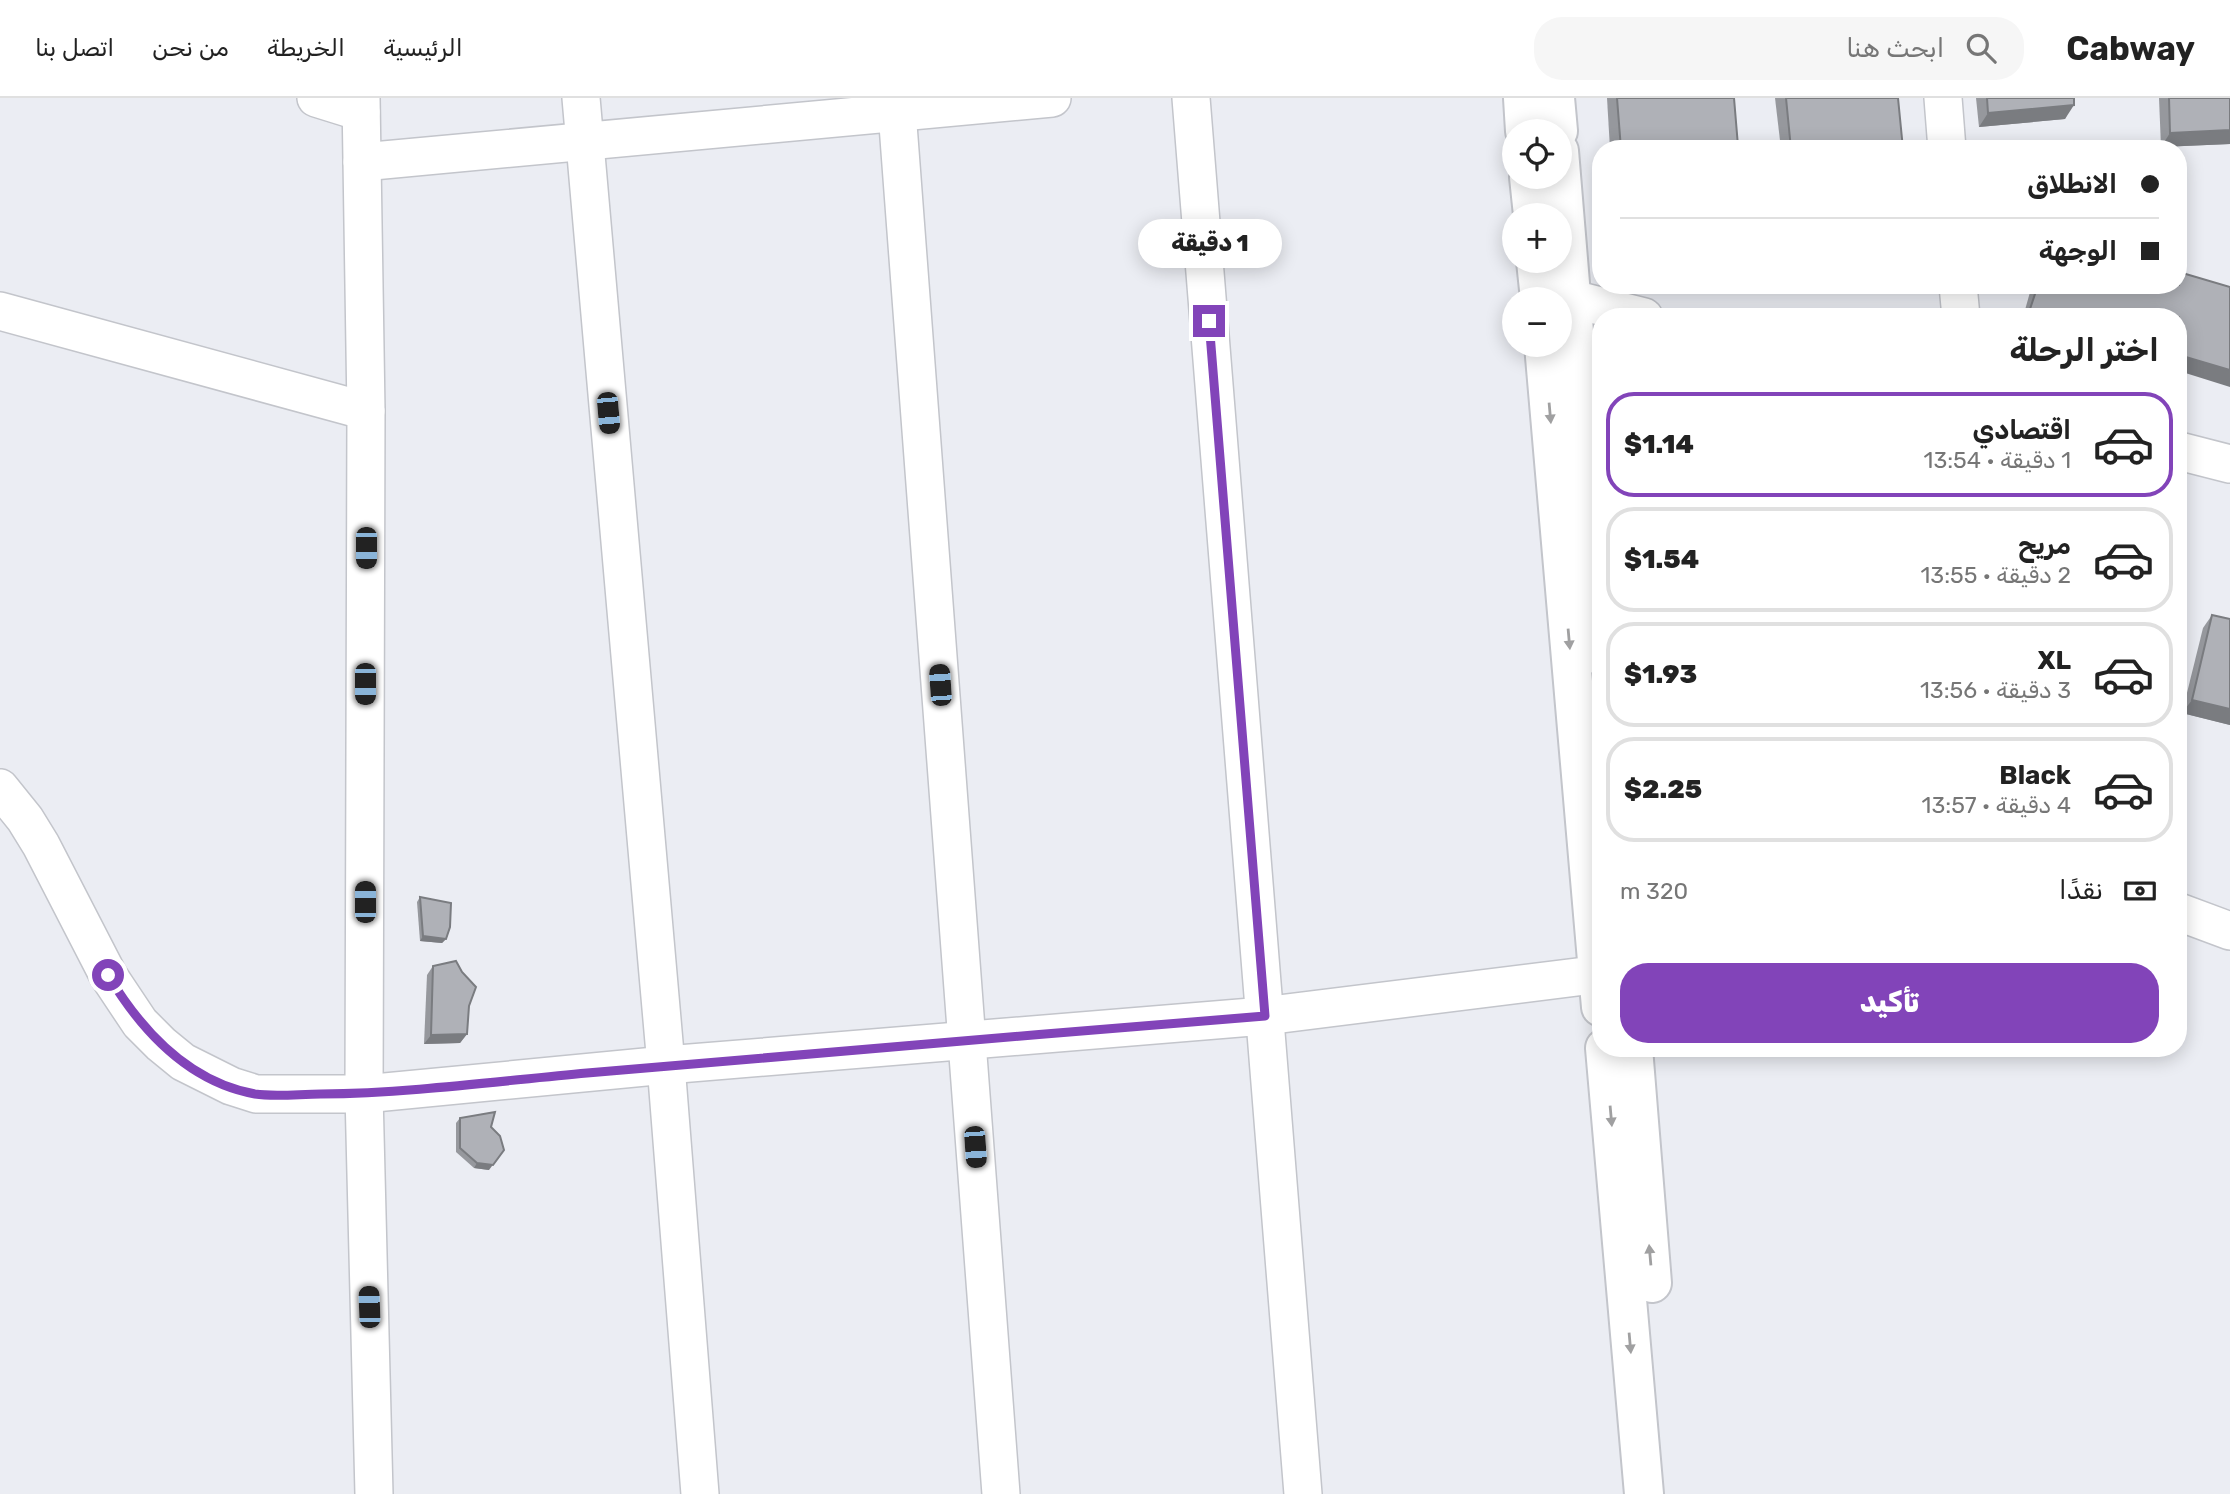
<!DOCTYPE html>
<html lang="ar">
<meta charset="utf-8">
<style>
body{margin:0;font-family:Rubik,"Noto Sans Arabic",sans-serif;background:#f6f6f6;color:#222;direction:rtl;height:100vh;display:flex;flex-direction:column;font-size:26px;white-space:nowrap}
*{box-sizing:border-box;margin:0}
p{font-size:23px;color:#767676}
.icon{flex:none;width:38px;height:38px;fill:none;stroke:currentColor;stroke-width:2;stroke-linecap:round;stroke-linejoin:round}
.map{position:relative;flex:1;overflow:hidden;direction:ltr}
.panel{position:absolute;left:1592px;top:210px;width:595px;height:749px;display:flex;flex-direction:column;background:#fff;border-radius:28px;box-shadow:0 4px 18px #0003;direction:rtl}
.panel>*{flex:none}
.banner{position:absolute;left:1592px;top:42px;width:595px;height:154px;border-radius:28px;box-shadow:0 4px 18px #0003;direction:rtl;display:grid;align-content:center;height:154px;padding:0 28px;background:#fff}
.controls{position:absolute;left:1502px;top:21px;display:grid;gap:14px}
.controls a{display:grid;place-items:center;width:70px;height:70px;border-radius:50%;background:#fff;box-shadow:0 4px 18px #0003;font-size:35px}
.end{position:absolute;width:32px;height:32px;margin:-16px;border:9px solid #8244b9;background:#fff;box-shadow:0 0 0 4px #fff}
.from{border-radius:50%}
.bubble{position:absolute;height:49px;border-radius:24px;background:#fff;box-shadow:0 4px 18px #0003;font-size:23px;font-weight:800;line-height:49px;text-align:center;direction:rtl}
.car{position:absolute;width:21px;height:42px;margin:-21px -10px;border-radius:9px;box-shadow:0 0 5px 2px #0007;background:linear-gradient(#222 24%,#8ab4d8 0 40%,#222 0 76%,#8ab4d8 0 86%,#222 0)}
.banner b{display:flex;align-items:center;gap:24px;height:66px;font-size:26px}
.banner b+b{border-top:2px solid #e0e0e0}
.banner i{width:18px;height:18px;background:#222}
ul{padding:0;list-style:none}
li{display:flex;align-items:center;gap:21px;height:105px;margin:0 14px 10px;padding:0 14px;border:4px solid #e0e0e0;border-radius:28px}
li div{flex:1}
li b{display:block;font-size:26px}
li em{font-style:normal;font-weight:800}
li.selected{border-color:#8244b9}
li>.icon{width:63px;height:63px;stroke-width:1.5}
h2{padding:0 28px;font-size:32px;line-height:84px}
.pay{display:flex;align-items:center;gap:18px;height:77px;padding:0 28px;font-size:26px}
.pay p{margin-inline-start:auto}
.primary-button{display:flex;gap:14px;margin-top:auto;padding:14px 28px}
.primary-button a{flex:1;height:80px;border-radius:28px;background:#8244b9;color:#fff;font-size:28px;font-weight:800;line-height:80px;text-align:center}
header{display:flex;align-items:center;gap:42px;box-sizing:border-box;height:98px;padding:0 35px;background:#fff;border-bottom:2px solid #e0e0e0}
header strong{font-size:33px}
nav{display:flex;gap:38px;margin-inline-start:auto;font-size:24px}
.search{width:490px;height:63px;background:#f6f6f6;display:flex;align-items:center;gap:18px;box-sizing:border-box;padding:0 24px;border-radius:28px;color:#767676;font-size:26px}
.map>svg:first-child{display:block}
</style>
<header>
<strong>Cabway</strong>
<div class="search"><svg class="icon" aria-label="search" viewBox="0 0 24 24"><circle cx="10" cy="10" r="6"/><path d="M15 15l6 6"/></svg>ابحث هنا</div>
<nav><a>الرئيسية</a><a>الخريطة</a><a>من نحن</a><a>اتصل بنا</a></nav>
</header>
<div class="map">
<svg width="2230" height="1396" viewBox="0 0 2230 1396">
<rect width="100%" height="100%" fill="#ebedf3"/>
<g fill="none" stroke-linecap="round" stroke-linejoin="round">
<defs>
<g id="minor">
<polyline points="316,0 361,14"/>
<polyline points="361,0 366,313 364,996 374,1396"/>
<polyline points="581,0 666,967 700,1396"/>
<polyline points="896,0 1001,1396"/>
<polyline points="1191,0 1303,1396"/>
<polyline points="1943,0 1947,51"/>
<polyline points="362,64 1052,0"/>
<polyline points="1958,187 1961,219"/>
<polyline points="1546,201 1572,201 1644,219"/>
<polyline points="0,213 366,313"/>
<polyline points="2179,353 2230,366"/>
<polyline points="0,690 25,721 41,747 108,877 140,925 161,946 183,964 231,988 256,996 364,996 666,967 1264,918 1601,876"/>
<polyline points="2179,814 2230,833"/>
</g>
<g id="tertiary">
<polyline points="1523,0 1525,33"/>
<polyline points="1555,0 1558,33"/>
<polyline points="1559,53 1601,558"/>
<polyline points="1529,79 1533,117"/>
<polyline points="1536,163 1540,201"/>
<polyline points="1544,247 1601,909"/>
<polyline points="1605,950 1644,1396"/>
<polyline points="1633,950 1652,1185"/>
</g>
</defs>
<use href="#minor" stroke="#c3c5cb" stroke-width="40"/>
<use href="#tertiary" stroke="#c3c5cb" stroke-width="42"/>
<use href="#minor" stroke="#fff" stroke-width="37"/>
<use href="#tertiary" stroke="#fff" stroke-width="38"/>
</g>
<g fill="#96989d">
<polygon points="1607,0 1734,0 1738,48 1736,51 1610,51"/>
<polygon points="1775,0 1898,0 1903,51 1781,51"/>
<polygon points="1976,0 2074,0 2065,21 1979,29"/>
<polygon points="2159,0 2230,0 2230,46 2161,49"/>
<polygon points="2032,187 2179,187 2179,219 2023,219"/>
<polygon points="2212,517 2230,521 2230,627 2182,615 2203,530"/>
<polygon points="420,799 446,841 442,845 420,843 417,804"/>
<polygon points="433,868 469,908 467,936 460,945 424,946 427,877"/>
<polygon points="460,1020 491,1029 489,1072 474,1070 456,1054 456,1025"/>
</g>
<g fill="#7a7c80">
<polygon points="2074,7 2065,21 1979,29 1988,15"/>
<polygon points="2230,32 2230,46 2161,49 2170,35"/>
<polygon points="1738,48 1736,51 1698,51"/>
<polygon points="2030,211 2055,219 2025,219"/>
<polygon points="2179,257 2230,272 2230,289 2179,273"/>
<polygon points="2192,602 2230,611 2230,627 2182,615"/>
<polygon points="423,838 446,841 442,845 420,843"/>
<polygon points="467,936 460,945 424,946 431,937"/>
<polygon points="504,1052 489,1072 474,1070 477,1065"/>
</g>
<g fill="#afb1b7" stroke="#7a7c80" stroke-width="2">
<polygon points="1617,0 1734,0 1738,48 1698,51 1621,51"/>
<polygon points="1786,0 1898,0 1903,51 1791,51"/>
<polygon points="1987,0 2074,0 2074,7 1988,15"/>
<polygon points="2169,0 2230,0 2230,32 2170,35"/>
<polygon points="2179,174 2230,189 2230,272 2179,257 2179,219 2055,219 2030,211 2038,187 2179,187"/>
<polygon points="2212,517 2230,521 2230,611 2192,602"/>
<polygon points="420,799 451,805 450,829 446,841 423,838"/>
<polygon points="456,863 462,874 476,889 469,908 467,936 431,937 433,868"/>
<polygon points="495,1014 491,1029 500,1038 504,1052 493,1067 477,1065 460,1050 460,1020"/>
</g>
<defs><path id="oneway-solid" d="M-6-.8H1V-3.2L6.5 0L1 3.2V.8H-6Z" transform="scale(1.75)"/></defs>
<g fill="#a0a0a1">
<use href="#oneway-solid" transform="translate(1550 315) rotate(85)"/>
<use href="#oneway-solid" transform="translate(1569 541) rotate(85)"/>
<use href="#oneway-solid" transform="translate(1611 1018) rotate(85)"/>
<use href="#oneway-solid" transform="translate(1650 1157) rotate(-95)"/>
<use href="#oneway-solid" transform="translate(1630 1245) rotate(85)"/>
</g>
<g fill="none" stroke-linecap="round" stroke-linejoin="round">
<path stroke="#8244b9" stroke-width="9" d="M108 877C141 932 189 984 255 996 275 999 300 996 321 996 410 995 499 983 587 975 813 954 1039 937 1265 918L1209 223"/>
</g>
</svg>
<div class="controls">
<a><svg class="icon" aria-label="locate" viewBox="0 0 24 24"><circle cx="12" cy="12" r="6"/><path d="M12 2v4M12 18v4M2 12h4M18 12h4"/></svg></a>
<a>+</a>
<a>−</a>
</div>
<i class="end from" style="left:108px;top:877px"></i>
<i class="end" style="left:1209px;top:223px"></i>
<div class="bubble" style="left:1138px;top:121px;width:144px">1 دقيقة</div>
<i class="car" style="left:608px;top:315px;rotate:175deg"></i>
<i class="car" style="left:366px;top:450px;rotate:180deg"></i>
<i class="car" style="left:365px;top:586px;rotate:180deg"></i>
<i class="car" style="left:940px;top:587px;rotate:356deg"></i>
<i class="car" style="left:365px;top:804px;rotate:0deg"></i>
<i class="car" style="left:975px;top:1049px;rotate:176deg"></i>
<i class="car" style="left:369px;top:1209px;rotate:358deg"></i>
<div class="banner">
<b><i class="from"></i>الانطلاق</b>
<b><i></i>الوجهة</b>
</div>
<section class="panel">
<h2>اختر الرحلة</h2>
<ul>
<li class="selected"><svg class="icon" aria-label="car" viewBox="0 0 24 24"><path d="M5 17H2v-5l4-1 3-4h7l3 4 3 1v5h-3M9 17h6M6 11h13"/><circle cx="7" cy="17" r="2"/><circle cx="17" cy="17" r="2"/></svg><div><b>اقتصادي</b><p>1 دقيقة · 13:54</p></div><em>$1.14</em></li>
<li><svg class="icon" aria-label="car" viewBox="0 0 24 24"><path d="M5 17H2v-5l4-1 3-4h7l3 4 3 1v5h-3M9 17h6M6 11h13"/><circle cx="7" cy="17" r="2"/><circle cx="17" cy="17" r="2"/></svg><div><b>مريح</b><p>2 دقيقة · 13:55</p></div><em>$1.54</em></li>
<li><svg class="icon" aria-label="car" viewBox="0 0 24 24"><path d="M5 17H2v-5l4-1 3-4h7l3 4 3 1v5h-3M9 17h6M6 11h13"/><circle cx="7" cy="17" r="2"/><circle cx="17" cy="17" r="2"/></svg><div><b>XL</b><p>3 دقيقة · 13:56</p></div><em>$1.93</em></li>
<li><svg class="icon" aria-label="car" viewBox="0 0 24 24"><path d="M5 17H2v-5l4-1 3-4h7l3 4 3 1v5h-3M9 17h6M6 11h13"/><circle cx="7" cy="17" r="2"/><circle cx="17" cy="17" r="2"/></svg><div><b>Black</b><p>4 دقيقة · 13:57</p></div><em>$2.25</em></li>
</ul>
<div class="pay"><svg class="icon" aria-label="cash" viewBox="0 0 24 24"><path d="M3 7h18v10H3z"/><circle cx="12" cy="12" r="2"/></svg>نقدًا<p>320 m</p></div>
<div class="primary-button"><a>تأكيد</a></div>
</section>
</div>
